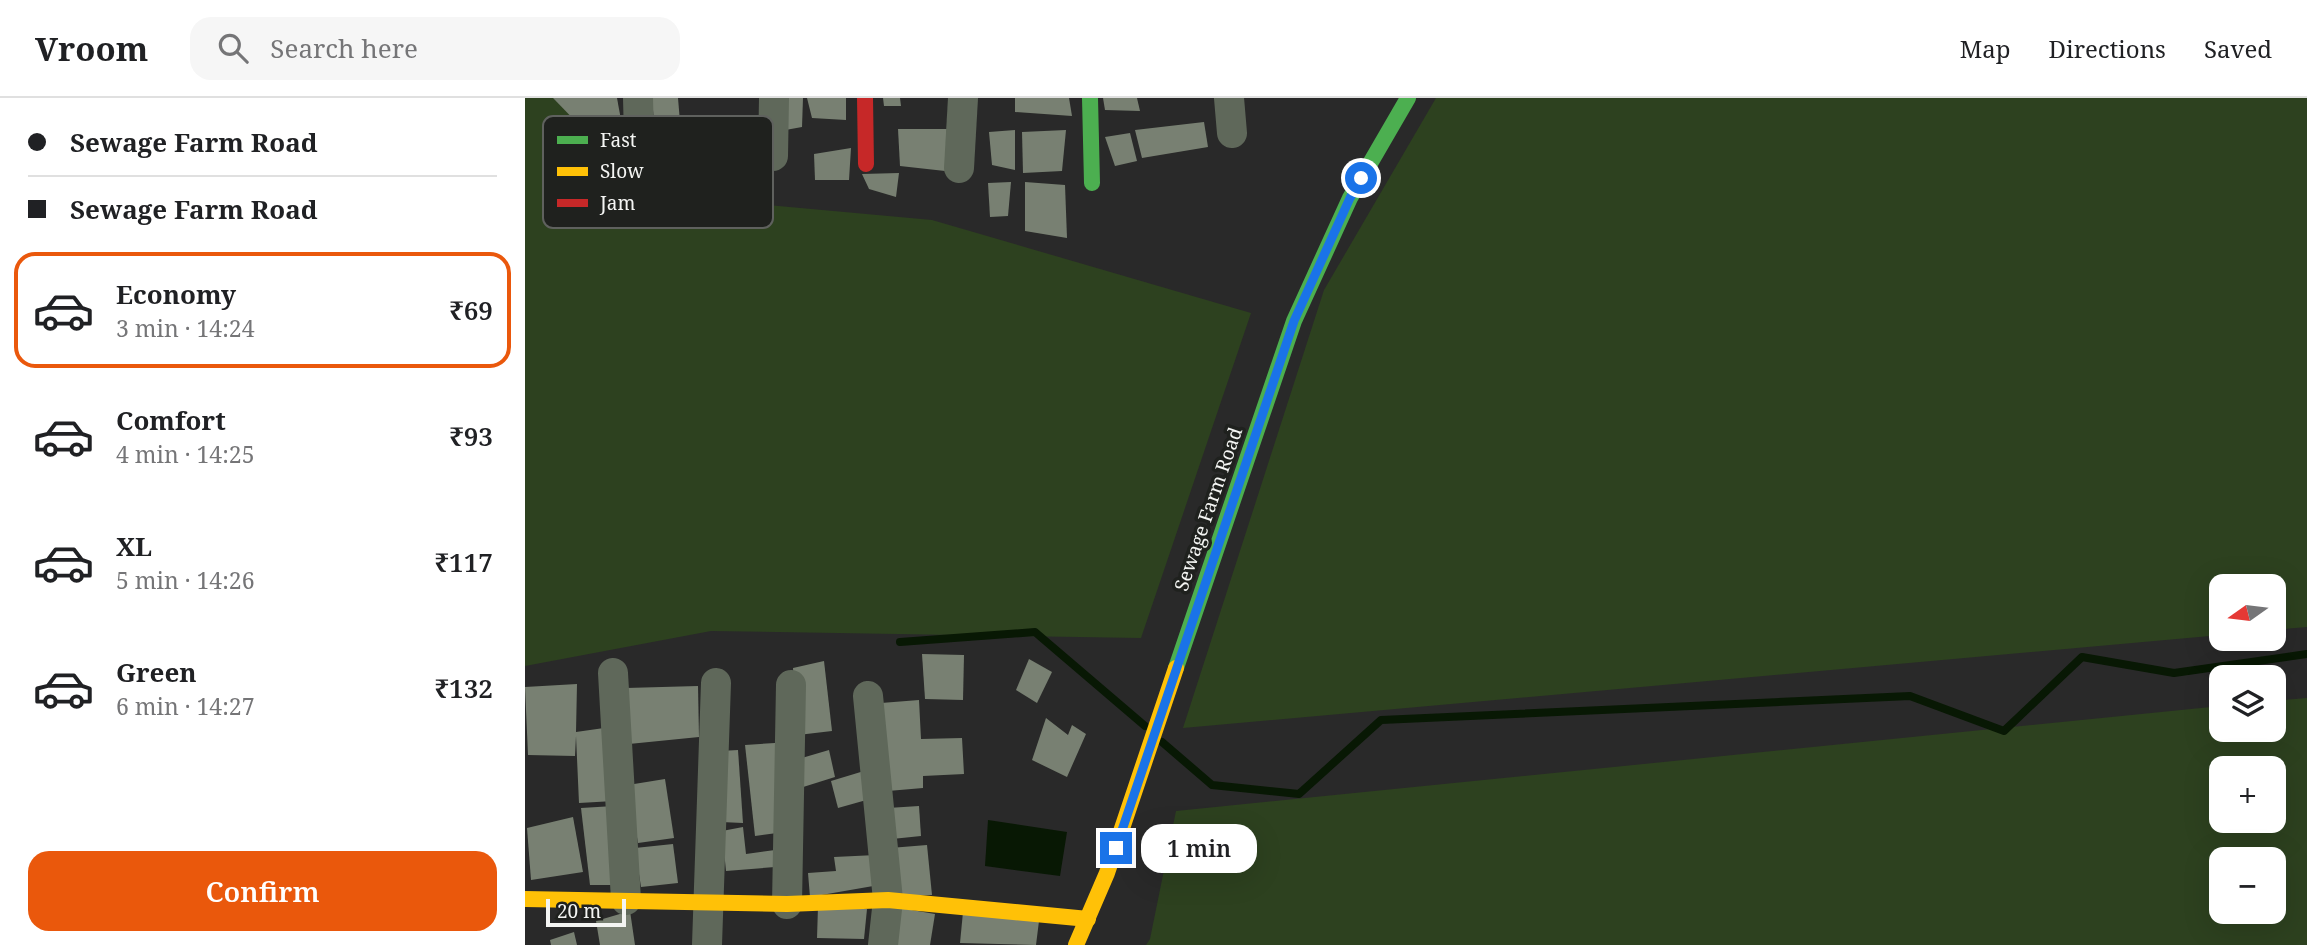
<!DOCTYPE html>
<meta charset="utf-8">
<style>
body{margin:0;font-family:"Noto Serif",serif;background:#f6f6f6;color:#202124;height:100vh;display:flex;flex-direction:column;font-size:26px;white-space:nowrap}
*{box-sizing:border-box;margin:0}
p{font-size:23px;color:#757577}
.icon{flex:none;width:38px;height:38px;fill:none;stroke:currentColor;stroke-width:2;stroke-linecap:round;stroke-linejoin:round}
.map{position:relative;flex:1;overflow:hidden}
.details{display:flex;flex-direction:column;background:#fff;width:525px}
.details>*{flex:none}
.top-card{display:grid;align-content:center;height:154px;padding:0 28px;background:#fff}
.needle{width:46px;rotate:256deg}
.controls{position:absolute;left:1684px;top:476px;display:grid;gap:14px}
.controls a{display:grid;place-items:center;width:77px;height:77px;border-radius:14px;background:#fff;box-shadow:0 7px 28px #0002;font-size:35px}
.scale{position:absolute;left:21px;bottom:18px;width:80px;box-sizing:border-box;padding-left:7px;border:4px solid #f4f5f3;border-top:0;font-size:19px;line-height:24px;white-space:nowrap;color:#f4f5f3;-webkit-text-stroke:5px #1f211e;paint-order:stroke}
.end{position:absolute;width:32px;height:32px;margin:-16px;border:9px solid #1a73e8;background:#fff;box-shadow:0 0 0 4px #fff}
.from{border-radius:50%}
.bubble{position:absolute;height:49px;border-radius:21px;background:#fff;box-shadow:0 7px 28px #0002;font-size:23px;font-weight:600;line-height:49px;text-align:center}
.top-card b{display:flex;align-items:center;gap:24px;height:66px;font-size:26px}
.top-card b+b{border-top:2px solid #e0e0e0}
.top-card i{width:18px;height:18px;background:#202124}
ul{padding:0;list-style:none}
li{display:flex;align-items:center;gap:21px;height:116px;margin:0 14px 10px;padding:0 14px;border:4px solid transparent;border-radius:21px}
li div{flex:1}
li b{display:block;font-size:26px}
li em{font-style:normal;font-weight:600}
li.active{border-color:#ea580c}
li>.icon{width:63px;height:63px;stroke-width:1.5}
.button{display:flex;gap:14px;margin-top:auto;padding:14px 28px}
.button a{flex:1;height:80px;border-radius:21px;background:#ea580c;color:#fff;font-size:28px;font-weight:600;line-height:80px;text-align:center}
header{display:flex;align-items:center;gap:42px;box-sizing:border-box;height:98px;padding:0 35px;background:#fff;border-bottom:2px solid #e0e0e0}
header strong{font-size:33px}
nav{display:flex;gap:38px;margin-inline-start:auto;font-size:24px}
.search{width:490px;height:63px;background:#f6f6f6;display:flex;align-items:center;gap:18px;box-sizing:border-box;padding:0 24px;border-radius:21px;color:#757577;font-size:26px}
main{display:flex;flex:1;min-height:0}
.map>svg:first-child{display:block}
</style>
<header>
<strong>Vroom</strong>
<div class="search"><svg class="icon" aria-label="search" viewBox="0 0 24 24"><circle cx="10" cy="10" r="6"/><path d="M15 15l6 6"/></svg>Search here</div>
<nav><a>Map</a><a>Directions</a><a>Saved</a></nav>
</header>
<main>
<section class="details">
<div class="top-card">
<b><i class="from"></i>Sewage Farm Road</b>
<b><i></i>Sewage Farm Road</b>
</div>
<ul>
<li class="active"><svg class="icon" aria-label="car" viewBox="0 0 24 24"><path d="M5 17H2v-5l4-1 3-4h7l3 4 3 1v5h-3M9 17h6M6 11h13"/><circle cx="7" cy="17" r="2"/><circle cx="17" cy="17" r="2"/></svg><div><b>Economy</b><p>3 min · 14:24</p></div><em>₹69</em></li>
<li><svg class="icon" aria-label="car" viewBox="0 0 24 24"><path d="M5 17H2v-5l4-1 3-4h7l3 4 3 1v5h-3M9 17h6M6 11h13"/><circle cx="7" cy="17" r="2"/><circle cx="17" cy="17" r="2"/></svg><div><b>Comfort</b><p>4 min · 14:25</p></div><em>₹93</em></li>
<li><svg class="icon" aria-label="car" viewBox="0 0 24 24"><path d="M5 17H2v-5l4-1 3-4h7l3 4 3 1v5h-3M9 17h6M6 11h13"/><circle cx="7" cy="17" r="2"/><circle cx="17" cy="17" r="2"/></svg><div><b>XL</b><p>5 min · 14:26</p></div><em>₹117</em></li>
<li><svg class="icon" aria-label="car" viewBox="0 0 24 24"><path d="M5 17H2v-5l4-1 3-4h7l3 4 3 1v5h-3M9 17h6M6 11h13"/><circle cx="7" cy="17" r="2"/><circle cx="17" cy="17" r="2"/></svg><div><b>Green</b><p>6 min · 14:27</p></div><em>₹132</em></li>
</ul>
<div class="button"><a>Confirm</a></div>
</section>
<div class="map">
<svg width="1782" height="847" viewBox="0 0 1782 847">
<rect width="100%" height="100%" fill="#292929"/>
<g fill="#2d411f" fill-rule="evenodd">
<polygon points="0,0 45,0 155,99 407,122 726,215 616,540 186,533 0,568"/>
<polygon points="911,0 1782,0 1782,529 1748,532 1748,488 1696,488 1696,537 658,630 799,192"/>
<path d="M1782 600V847H621L625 841 651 713 1696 608V632H1748V603ZM1696 670H1748V723H1696ZM1696 761H1748V814H1696Z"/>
</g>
<polygon fill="#081804" points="463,722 542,734 535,778 460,768"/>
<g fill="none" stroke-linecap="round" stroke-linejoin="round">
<g stroke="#081804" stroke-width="8">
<polyline points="375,544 510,534 620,628"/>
<polyline points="637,644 687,687 774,696 856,622 1385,598 1479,633 1557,559 1649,575 1782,556"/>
</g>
</g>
<g fill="#788072">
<polygon points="28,0 92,0 96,22 59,32"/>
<polygon points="127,0 153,0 155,24 129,24"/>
<polygon points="255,0 278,0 277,29 255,33"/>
<polygon points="282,0 321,0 321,22 287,20"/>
<polygon points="358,0 375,0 376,8 359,8"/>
<polygon points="490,0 544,0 547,18 490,14"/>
<polygon points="578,0 612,0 615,13 580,12"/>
<polygon points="679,24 683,49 617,60 610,32"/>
<polygon points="373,31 422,31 420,73 375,68"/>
<polygon points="490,32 490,72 467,67 464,34"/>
<polygon points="541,32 537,73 498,75 497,34"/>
<polygon points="605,35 612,63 590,68 580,39"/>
<polygon points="326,50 324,82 290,82 289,56"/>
<polygon points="374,75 371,99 344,91 337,76"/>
<polygon points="486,84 483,118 465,119 463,85"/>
<polygon points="500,84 540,87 542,140 500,133"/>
<polygon points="397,556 439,557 438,602 400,601"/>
<polygon points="504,561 527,574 512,605 491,592"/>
<polygon points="299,563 307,633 273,637 268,570"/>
<polygon points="52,586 51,634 86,629 89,703 54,705 51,638 50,658 3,657 0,589"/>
<polygon points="173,588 174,639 104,646 101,590"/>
<polygon points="394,602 396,641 437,640 439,676 398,678 398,690 363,693 356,605"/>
<polygon points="521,620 543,637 547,627 561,636 542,679 507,662"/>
<polygon points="250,645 252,735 230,738 220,647"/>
<polygon points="213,652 218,725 196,724 195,653"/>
<polygon points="304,652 310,679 275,690 270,662"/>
<polygon points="339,673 345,701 313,710 306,683"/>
<polygon points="140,681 149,740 113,745 103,687"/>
<polygon points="89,708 93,787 65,787 56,710"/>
<polygon points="394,708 396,738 367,741 363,710"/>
<polygon points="48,719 58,774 6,782 2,730"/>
<polygon points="218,729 221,756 250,752 250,769 201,773 197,733"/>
<polygon points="148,746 153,785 116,789 110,750"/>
<polygon points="402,747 407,797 371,798 365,750"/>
<polygon points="351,757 354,787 285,799 283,775 311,773 309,759"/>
<polygon points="293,809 342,811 339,841 292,840"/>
<polygon points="369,809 410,816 405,847 365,847"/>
<polygon points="105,813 110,847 75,847 71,823"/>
<polygon points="438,814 514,823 511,847 435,845"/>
<polygon points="49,834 52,847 26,847 25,842"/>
</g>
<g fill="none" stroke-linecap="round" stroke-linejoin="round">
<g stroke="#5f685a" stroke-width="30">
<polyline points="113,0 114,40"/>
<polyline points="704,0 707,35"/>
<polyline points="248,58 249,0"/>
<polyline points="434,70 438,0"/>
<polyline points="88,575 101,802"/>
<polyline points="343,598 363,802 358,847"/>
<polyline points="262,806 266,587"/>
<polyline points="182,847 191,585"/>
</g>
<g stroke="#4caf50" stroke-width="16">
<polyline points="565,0 567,85"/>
<polyline points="651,570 769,223 825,100 883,0"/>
</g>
<g stroke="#ffc107" stroke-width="16">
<polyline points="0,801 262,806 363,802 563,821"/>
<polyline points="551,847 582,775 651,570"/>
</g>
<polyline stroke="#c62828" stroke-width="16" points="340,0 341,66"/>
</g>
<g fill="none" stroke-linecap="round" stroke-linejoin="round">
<polyline stroke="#1a73e8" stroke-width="9" points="591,750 769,223 825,100 836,80"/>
</g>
<g text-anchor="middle" stroke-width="7" stroke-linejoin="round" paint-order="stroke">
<g font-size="19" fill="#f4f5f3" stroke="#1f211e">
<text transform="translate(683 411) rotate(-71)" y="7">Sewage Farm Road</text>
</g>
</g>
<rect x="18" y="18" width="230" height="112" rx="10" fill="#1f211e" stroke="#5f615e" stroke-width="2"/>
<rect x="32" y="38" width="31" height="8" fill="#4caf50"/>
<rect x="32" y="69" width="31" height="9" fill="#ffc107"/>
<rect x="32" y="101" width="31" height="8" fill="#c62828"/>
<g font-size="19" fill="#f4f5f3">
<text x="75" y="49">Fast</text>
<text x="75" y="80">Slow</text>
<text x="75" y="112">Jam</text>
</g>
</svg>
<div class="controls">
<a><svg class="needle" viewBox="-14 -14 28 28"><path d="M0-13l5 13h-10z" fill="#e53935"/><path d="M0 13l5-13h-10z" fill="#757577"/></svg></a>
<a><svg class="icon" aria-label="layers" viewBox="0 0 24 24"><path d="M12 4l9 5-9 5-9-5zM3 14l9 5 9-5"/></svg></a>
<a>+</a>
<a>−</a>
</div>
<div class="scale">20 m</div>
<i class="end from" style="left:836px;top:80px"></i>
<i class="end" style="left:591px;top:750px"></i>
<div class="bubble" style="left:616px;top:726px;width:116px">1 min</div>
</div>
</main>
